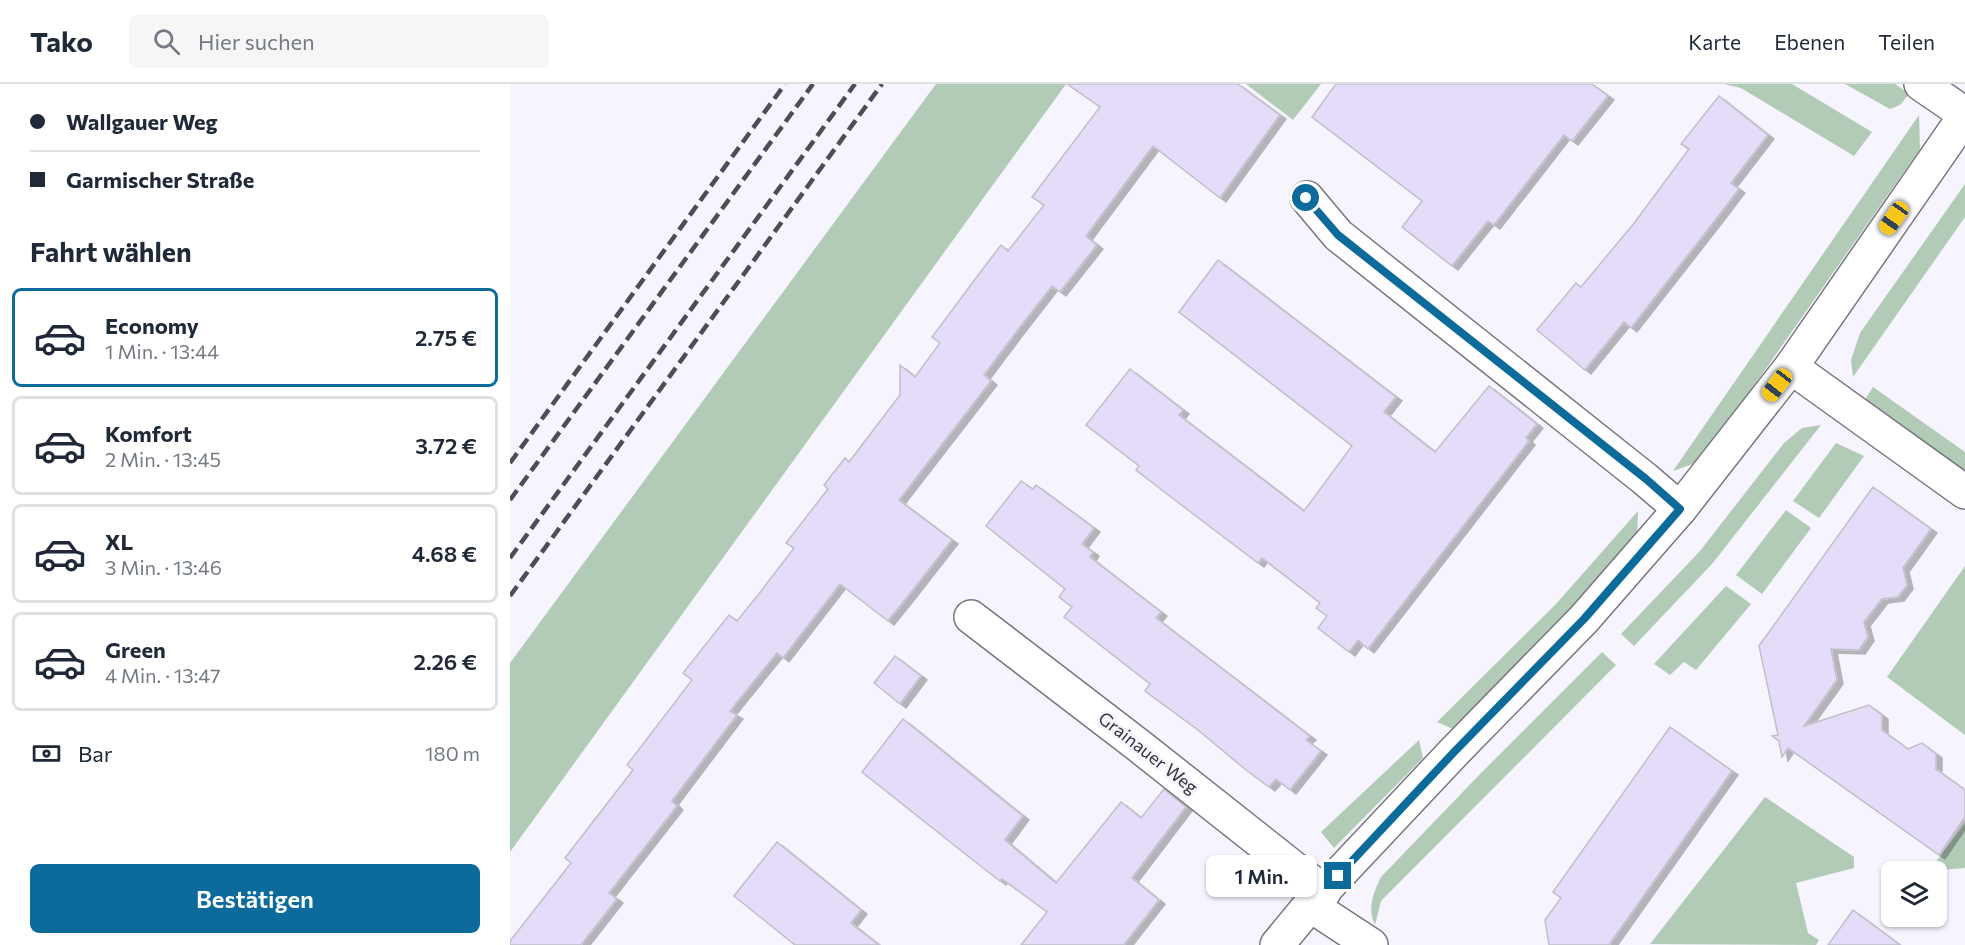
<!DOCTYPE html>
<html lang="de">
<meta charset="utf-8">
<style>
body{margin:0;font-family:Commissioner,sans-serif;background:#f6f6f7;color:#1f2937;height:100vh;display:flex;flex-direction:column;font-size:22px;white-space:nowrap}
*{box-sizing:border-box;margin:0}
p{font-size:20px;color:#747a83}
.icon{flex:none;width:33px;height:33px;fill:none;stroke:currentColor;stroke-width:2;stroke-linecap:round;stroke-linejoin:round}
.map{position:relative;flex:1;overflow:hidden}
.panel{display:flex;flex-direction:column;background:#fff;width:510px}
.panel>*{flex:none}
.banner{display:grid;align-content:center;height:132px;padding:0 30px;background:#fff}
.fabs{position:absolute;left:1371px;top:777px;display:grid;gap:12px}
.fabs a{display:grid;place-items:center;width:66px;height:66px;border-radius:9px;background:#fff;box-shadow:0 2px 4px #0004;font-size:30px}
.end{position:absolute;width:27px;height:27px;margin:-14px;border:8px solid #0c6b9a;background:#fff;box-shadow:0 0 0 3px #fff}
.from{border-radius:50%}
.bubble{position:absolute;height:42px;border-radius:9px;background:#fff;box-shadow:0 2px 4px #0004;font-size:20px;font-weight:600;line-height:42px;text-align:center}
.car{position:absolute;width:18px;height:36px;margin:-18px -9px;border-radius:8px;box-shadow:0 0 4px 2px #0007;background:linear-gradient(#f5c518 24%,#345 0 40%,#f5c518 0 76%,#345 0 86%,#f5c518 0)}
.banner b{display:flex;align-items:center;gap:21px;height:57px;font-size:22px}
.banner b+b{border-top:2px solid #e0e1e3}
.banner i{width:15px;height:15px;background:#1f2937}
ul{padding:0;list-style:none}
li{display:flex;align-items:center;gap:18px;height:99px;margin:0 12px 9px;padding:0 18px;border:3px solid #e0e1e3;border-radius:9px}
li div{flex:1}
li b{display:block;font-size:22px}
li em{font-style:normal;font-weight:600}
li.active{border-color:#0c6b9a}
li>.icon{width:54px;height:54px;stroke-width:1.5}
h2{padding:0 30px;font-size:27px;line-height:72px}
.pay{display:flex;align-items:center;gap:15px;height:66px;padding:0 30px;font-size:22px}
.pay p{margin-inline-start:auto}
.cta{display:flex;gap:12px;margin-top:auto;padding:12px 30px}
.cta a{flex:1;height:69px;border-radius:9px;background:#0c6b9a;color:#fff;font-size:24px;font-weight:600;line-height:69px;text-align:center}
header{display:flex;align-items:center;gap:36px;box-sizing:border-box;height:84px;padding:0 30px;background:#fff;border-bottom:2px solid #e0e1e3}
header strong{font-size:28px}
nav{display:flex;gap:33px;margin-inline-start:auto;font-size:21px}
.search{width:420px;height:54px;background:#f6f6f7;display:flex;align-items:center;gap:15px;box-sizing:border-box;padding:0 21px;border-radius:9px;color:#747a83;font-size:22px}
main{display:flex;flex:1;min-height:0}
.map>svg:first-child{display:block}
</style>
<header>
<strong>Tako</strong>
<div class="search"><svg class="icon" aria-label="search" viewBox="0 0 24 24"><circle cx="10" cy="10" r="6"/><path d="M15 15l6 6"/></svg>Hier suchen</div>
<nav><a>Karte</a><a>Ebenen</a><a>Teilen</a></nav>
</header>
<main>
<section class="panel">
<div class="banner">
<b><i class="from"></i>Wallgauer Weg</b>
<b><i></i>Garmischer Straße</b>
</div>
<h2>Fahrt wählen</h2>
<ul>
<li class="active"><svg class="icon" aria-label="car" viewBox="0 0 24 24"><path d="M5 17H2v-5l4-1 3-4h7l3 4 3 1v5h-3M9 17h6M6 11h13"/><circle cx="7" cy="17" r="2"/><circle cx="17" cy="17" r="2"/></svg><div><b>Economy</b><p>1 Min. · 13:44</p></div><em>2.75 €</em></li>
<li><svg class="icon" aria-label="car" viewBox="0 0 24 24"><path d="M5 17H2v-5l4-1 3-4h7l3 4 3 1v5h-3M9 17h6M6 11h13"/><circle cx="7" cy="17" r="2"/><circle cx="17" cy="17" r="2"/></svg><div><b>Komfort</b><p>2 Min. · 13:45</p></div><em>3.72 €</em></li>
<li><svg class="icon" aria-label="car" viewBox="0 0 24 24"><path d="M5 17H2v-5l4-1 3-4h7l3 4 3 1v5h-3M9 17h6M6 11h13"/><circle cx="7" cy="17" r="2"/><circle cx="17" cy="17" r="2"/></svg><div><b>XL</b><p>3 Min. · 13:46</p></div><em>4.68 €</em></li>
<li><svg class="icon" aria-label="car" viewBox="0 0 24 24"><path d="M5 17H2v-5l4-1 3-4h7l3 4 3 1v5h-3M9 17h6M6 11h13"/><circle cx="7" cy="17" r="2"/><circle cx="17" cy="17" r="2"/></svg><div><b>Green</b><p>4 Min. · 13:47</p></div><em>2.26 €</em></li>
</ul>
<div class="pay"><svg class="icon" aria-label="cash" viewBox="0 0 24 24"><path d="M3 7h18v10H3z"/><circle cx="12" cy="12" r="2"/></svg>Bar<p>180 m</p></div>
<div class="cta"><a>Bestätigen</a></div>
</section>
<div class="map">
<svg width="1455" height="861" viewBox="0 0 1455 861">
<defs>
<filter id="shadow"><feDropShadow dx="6" dy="4" stdDeviation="0" flood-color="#0004"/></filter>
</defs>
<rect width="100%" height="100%" fill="#f6f4fd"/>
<g fill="#b2cbb7">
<polygon points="426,0 556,0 0,768 0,579"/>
<polygon points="736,0 811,0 783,36"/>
<polygon points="1214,0 1282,0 1362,48 1344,72 1231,4"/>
<polygon points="1335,0 1385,0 1399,10 1390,21 1380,25"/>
<polygon points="1409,31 1410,65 1191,377 1163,387"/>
<polygon points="1455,100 1455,133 1343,293 1341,276 1350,249"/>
<polygon points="1363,303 1455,368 1455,388 1355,316"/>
<polygon points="1311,341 1202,480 1124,562 1111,550 1190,467 1274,359 1292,344"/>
<polygon points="1326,359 1354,372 1309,434 1283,417"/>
<polygon points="1276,426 1301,444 1252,510 1226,491"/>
<polygon points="1128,427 1127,454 1060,532 943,645 927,638 1046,520"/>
<polygon points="1455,482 1455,651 1377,593"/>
<polygon points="1216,502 1241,520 1186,586 1174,578 1160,591 1144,580"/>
<path d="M1092 568 1106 581 871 817 865 841C857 824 863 810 871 793L972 688Z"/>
<polygon points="909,656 913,674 824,764 811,748"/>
<polygon points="1255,713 1344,773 1344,784 1286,799 1298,849 1309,856 1306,861 1140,860"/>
<polygon points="1455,739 1455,784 1419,787"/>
</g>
<g fill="#e5dcfa" stroke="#c2beca" stroke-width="1.5" filter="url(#shadow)">
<polygon points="557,0 728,0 770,31 710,114 643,62 576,152 587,161 550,208 542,202 507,247 474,291 481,297 389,416 442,456 399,511 378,537 330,500 273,574 267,569 220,627 227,631 162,717 167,722 99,809 107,815 71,861 0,861 0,857 61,779 55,774 123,686 117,681 182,596 173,589 219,531 227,537 248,511 284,464 276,459 318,405 314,401 335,374 339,378 390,311 390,281 405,293 430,259 422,253 472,186 491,161 498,167 534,121 522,113 590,23"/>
<polygon points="826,0 1082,0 1098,12 1062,57 1054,51 984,141 978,137 942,182 892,143 912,117 802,33"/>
<polygon points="1209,12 1258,51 1221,99 1229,105 1210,130 1121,244 1114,238 1075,286 1027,246 1066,199 1071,203 1125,138 1179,65 1171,60"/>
<polygon points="708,176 886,313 874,328 925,368 979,302 1027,340 1016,354 1019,357 858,565 848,556 839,568 808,544 817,532 806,524 810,519 752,474 748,479 670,420 626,386 629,382 576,341 620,285 673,326 669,331 794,427 842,362 669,228"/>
<polygon points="511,397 523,405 526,401 584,444 572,460 583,468 580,473 651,528 646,534 800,652 796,656 811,667 780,706 766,695 759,703 736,686 688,646 635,607 640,600 554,533 562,523 549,513 555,505 476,442"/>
<polygon points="1363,403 1421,445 1393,484 1397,501 1388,513 1372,515 1354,538 1358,553 1349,566 1321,565 1327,596 1294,642 1359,621 1372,631 1372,646 1384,655 1398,665 1412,659 1426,670 1426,685 1455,706 1455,733 1429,771 1278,664 1272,673 1269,657 1262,652 1268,651 1249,562"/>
<polygon points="385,572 411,592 390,620 364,599"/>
<polygon points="393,635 513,732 495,756 546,799 611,718 631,734 654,705 676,723 622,794 649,816 614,861 511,861 537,828 492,795 490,797 473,784 352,688"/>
<polygon points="1160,643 1222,687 1099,861 1039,861 1035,836 1051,814 1043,808"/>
<polygon points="267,758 351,826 341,839 369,861 285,861 224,812"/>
<polygon points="1343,826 1390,861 1318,861"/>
</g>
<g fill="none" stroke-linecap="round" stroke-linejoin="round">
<defs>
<g id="minor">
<polyline points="1411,0 1455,30"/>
<polyline points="797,114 828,151 1135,395 1170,425"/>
<polyline points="1281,283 1455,408"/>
<polyline points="461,533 628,661 814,808"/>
<polyline points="800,821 861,861"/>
<polyline points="767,861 800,821 945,667 1074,535 1170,425 1281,283 1455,32"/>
</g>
</defs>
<use href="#minor" stroke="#787580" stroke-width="36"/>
<use href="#minor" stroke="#fff" stroke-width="33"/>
<g stroke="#4e4d52" stroke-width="4.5" stroke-dasharray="12 6" stroke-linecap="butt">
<polyline points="0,379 275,0"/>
<polyline points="0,416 303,0"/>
<polyline points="0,474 345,0"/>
<polyline points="0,512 372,0"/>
</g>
</g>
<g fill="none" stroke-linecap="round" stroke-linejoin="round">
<polyline stroke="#0c6b9a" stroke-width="8" points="796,114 828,151 1136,395 1170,425 1074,535 945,667 828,792"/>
</g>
<g text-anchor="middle" stroke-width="6" stroke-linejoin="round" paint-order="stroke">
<g font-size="18" fill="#353438" stroke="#f6f4fd">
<text transform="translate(638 669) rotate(38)" y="6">Grainauer Weg</text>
</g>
</g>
</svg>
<div class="fabs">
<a><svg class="icon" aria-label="layers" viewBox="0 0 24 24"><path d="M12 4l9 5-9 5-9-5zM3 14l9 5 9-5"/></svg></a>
</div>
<i class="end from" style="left:796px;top:114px"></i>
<i class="end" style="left:828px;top:792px"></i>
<div class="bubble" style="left:696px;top:771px;width:111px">1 Min.</div>
<i class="car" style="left:1384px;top:134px;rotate:215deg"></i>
<i class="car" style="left:1267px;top:301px;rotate:218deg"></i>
</div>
</main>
